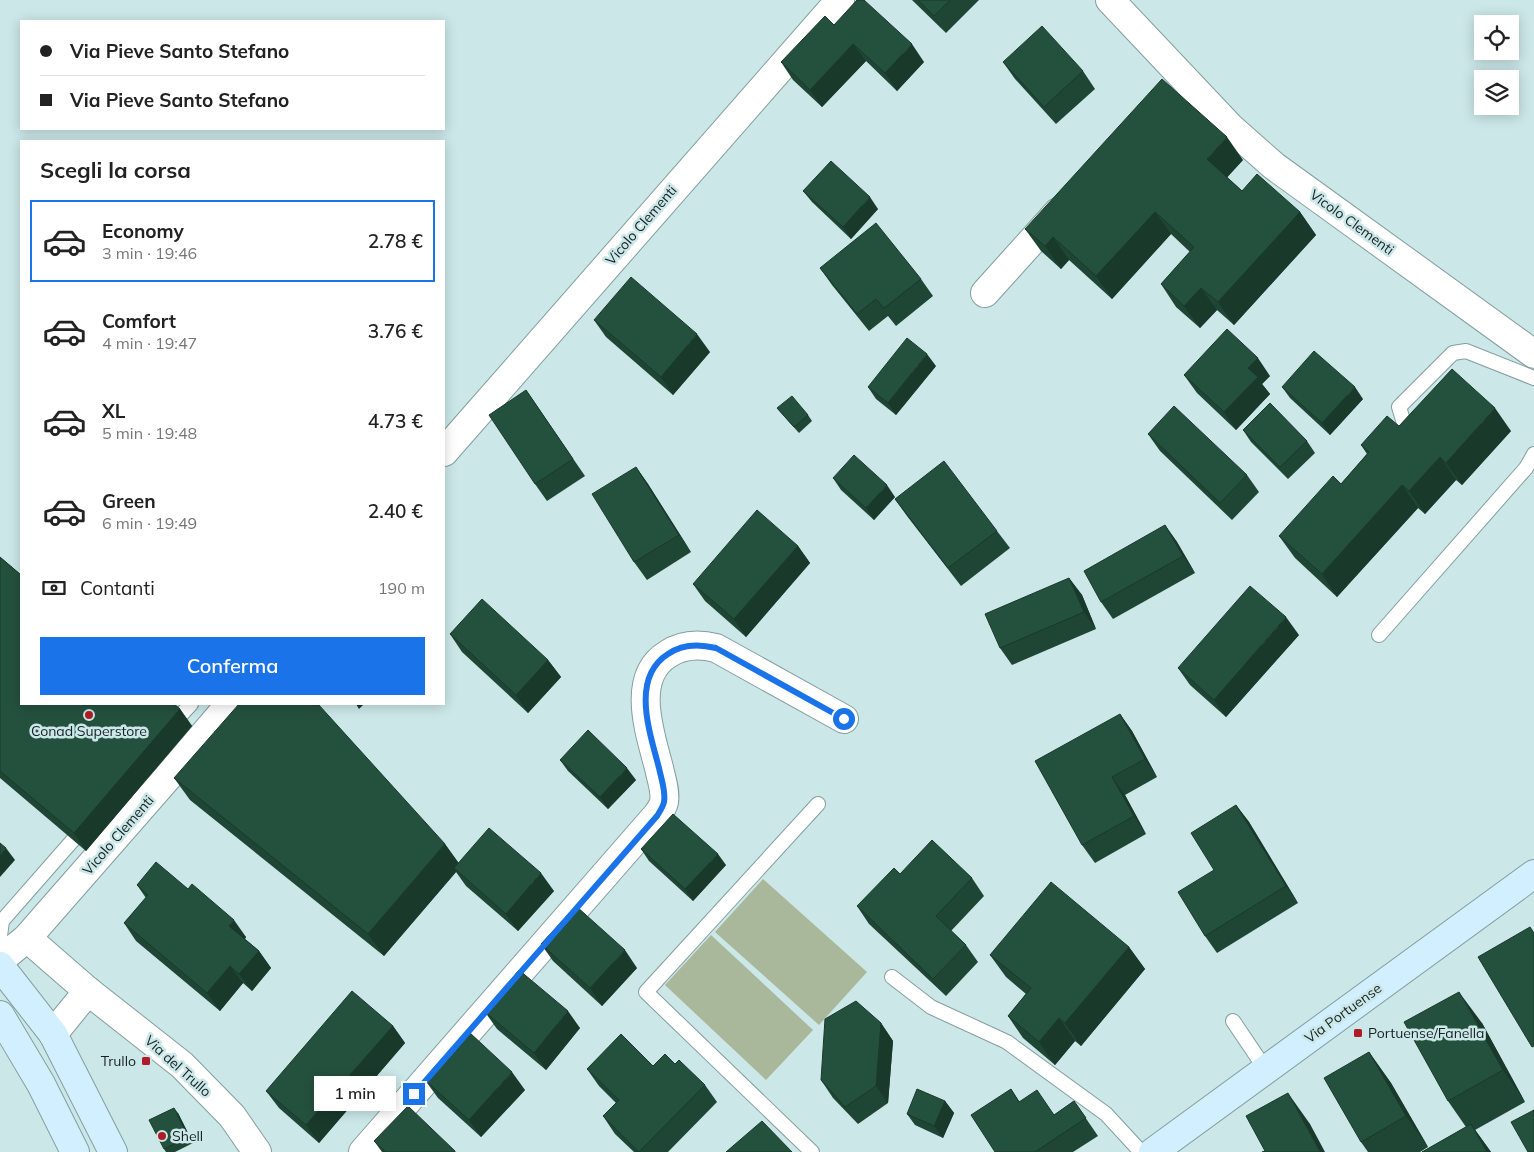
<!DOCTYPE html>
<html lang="it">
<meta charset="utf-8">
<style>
body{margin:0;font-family:Mulish,sans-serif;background:#f2f2f2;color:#222;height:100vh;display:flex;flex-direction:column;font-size:19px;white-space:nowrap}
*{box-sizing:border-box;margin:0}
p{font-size:16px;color:#767676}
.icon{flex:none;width:28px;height:28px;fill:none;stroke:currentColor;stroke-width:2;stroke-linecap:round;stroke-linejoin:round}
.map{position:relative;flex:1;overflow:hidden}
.side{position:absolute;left:20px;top:140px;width:425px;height:565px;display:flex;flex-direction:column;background:#fff;border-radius:0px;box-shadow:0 2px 12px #0003}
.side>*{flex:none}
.hud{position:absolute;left:20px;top:20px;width:425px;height:110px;border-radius:0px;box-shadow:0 2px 12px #0003;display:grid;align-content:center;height:110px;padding:0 20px;background:#fff}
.buttons{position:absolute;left:1474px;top:15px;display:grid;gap:10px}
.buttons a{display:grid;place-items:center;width:45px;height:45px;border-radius:0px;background:#fff;box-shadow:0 2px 12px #0003;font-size:25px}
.end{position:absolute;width:22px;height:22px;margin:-11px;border:6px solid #1a73e8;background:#fff;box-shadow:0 0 0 2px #fff}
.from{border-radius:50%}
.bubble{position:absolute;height:35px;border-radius:0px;background:#fff;box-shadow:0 2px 12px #0003;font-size:16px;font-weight:600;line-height:35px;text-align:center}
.hud b{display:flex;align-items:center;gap:18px;height:48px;font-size:19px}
.hud b+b{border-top:1px solid #e0e0e0}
.hud i{width:12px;height:12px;background:#222}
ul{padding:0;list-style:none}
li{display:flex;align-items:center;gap:15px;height:82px;margin:0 10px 8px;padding:0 10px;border:2px solid transparent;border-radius:0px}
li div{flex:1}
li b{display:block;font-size:19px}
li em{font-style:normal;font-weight:600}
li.on{border-color:#1a73e8}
li>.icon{width:45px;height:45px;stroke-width:1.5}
h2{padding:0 20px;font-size:22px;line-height:60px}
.pay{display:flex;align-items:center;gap:12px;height:55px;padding:0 20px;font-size:19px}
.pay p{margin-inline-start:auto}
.cta{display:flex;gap:10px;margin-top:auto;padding:10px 20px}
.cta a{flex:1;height:58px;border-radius:0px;background:#1a73e8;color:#fff;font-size:20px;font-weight:600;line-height:58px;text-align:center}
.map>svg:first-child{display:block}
</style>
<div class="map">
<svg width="1534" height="1152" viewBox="0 0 1534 1152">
<rect width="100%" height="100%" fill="#cbe7e8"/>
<g fill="#a9b79a">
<polygon points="763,879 867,972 819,1025 715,932"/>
<polygon points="711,935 813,1030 766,1080 665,985"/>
</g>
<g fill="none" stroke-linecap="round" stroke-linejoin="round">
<defs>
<g id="lane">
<polyline points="1406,430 1399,407 1453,353 1466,351 1534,378"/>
<polyline points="1379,635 1526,468 1534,454"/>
<polyline points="179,717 191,704"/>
<polyline points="0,936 2,921 73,840"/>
<polyline points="892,977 931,1007 1007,1042 1106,1114 1141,1152"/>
<polyline points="1233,1021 1266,1070"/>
<polyline points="812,1152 646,992 818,804"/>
</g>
<g id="street">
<polyline points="1110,0 1231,128 1274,166 1534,354"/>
<polyline points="985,293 1058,212"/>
<polyline points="444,452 840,0"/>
<polyline points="27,938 88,991 182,1065 232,1116 257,1152"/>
<polyline points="0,960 27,938 167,778 230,704"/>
<polyline points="53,1034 88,991"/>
<path d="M363 1152 657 815C660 811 663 807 664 802 666 791 661 778 659 768 650 733 630 677 668 654 683 644 700 644 716 648L844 719"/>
</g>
<g id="secondary">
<polyline points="0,966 53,1034 113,1152"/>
<polyline points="0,1015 41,1084 75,1152"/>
<polyline points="1153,1152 1534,874"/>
</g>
</defs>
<use href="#lane" stroke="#849e9f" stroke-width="16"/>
<use href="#street" stroke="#849e9f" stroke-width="30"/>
<use href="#secondary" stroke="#849e9f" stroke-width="30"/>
<use href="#lane" stroke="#fff" stroke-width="14"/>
<use href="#street" stroke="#fff" stroke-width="28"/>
<use href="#secondary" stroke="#d1effe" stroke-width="28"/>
</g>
<g fill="#1f4634">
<polygon points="912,0 979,0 946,33"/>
<polygon points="834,25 924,62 897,91 866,61 822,107 793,80 781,62"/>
<polygon points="1003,62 1083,71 1095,89 1056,124 1015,79"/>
<polygon points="1243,160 1227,177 1242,191 1300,212 1316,235 1234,325 1217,310 1200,328 1176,307 1161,284 1190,252 1171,234 1112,299 1069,260 1061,269 1041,251 1025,229"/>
<polygon points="803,191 878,209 851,239 812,202"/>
<polygon points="820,268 921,279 933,296 896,326 888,316 869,331 832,285"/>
<polygon points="594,320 710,352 673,395 606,337"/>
<polygon points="936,366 896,415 876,399 868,387"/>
<polygon points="1184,375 1270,376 1262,384 1270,394 1236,430 1197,393"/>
<polygon points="1282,387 1363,399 1330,435 1290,398"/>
<polygon points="526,390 585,476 547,501 535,484"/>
<polygon points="777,408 808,415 812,421 799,433 782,414"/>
<polygon points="1399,426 1511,431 1462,485 1456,480 1425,514 1418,508 1337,597 1295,558 1279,536 1341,484 1367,454 1361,445"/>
<polygon points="1243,430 1307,441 1315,453 1288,479 1251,442"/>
<polygon points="1148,434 1247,475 1259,492 1232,520 1160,451"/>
<polygon points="636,467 648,484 691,552 647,580 634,562"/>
<polygon points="833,478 895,497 874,520 841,490"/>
<polygon points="895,499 997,531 1010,548 961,586 907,516"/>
<polygon points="1165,525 1177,542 1195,573 1113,619 1101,602"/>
<polygon points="798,546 810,563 746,637 705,601 693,584"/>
<polygon points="0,557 180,709 192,726 86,851 0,778"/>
<polygon points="1069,578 1082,595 1096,629 1012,665 1000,648"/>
<polygon points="450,634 548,660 561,677 528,713 462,652"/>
<polygon points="1299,635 1226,717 1190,685 1178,668"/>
<polygon points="1120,714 1132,731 1157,777 1125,795 1146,834 1095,863 1082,845"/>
<polygon points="560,760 636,780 608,809 568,771"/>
<polygon points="174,778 445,844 458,863 554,891 518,931 466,886 456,872 384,956 190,800"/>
<polygon points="1236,805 1249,822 1298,903 1217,953 1205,936 1214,870"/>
<polygon points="641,849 726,865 693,901 649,861"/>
<polygon points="900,874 972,878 984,896 951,931 966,945 978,962 946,996 869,924 857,906"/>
<polygon points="137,885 188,889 246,937 245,939 259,951 271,968 252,991 243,983 220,1011 136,941 124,923 146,898"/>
<polygon points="541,944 637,968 602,1006 553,961"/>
<polygon points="1129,947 1145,969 1081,1046 1075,1041 1055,1065 1023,1038 1008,1016 1026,994 1006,977 990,955"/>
<polygon points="485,1012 580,1028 546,1070 497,1029"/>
<polygon points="881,1023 893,1041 888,1103 858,1124 833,1098 821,1080"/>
<polygon points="1482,1023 1525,1102 1475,1130 1491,1152 1422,1152 1466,1127 1448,1101"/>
<polygon points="393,1026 405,1043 319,1143 279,1108 266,1091"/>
<polygon points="1369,1052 1391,1083 1428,1147 1420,1152 1368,1152 1361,1142"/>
<polygon points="675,1064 705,1085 717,1102 668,1152 634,1152 615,1134 603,1116 616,1103 599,1086 587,1069 653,1066"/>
<polygon points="425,1080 525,1090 481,1137 438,1098"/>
<polygon points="1011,1089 1019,1101 1054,1115 1074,1101 1098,1136 1073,1152 995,1152"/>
<polygon points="945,1101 954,1113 943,1138 915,1125 907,1114"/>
<polygon points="178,1113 193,1143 175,1152 166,1152 164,1149"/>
<polygon points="374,1141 455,1151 456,1152 382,1152"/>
</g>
<g fill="#19392b">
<polygon points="853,44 866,61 822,107 810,90"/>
<polygon points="912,44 924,62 897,91 885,73"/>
<polygon points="1227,137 1243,160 1223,182 1207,159"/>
<polygon points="870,197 878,209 851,239 843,227"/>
<polygon points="1155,212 1171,234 1112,299 1096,276"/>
<polygon points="1300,212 1316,235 1234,325 1218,302"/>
<polygon points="1053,237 1069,260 1061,269 1045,246"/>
<polygon points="1201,288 1217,310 1200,328 1184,306"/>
<polygon points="697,334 710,352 673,395 661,377"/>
<polygon points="927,354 936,366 896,415 888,403"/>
<polygon points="1258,358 1270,376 1262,384 1270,394 1236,430 1224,412 1248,368"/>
<polygon points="1355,387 1363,399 1330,435 1322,423"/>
<polygon points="1495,408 1511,431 1462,485 1446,463"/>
<polygon points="1440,457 1456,480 1425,514 1409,491"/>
<polygon points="636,467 648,484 691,552 679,535"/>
<polygon points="887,485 895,497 874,520 866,508"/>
<polygon points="1402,485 1418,508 1337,597 1322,574"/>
<polygon points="1165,525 1177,542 1195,573 1183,556"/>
<polygon points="798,546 810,563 746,637 734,619"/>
<polygon points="1069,578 1082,595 1096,629 1084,612"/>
<polygon points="1286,617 1299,635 1226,717 1214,700"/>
<polygon points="548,660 561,677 528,713 516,695"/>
<polygon points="356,704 364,704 359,709"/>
<polygon points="180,709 192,726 86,851 74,833"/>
<polygon points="1120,714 1132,731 1157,777 1145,759"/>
<polygon points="627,768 636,780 608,809 600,797"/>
<polygon points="1112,777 1125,795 1146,834 1134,816"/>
<polygon points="1236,805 1249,822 1298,903 1286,886"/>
<polygon points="445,844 461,866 454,868 456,872 384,956 368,934"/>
<polygon points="6,848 15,860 0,877 0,856"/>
<polygon points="718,854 726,865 693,901 685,889"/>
<polygon points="541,873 554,891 518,931 506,914"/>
<polygon points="234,920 246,937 241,944 229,926"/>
<polygon points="1129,947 1145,969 1081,1046 1065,1023"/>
<polygon points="625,950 637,968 602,1006 590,988"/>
<polygon points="259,951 271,968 252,991 239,974"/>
<polygon points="230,966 243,983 220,1011 207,993"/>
<polygon points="1459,992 1482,1023 1525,1102 1503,1070"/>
<polygon points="568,1011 580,1028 546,1070 534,1053"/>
<polygon points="1059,1018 1075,1041 1055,1065 1039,1042"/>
<polygon points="881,1023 893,1041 888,1103 876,1086"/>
<polygon points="393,1026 405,1043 319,1143 306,1125"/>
<polygon points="1369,1052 1391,1083 1428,1147 1406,1116"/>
<polygon points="512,1072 525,1090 481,1137 469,1120"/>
<polygon points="1288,1093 1310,1124 1325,1152 1320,1152"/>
<polygon points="945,1101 954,1113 943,1138 934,1126"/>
<polygon points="174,1108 178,1113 193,1143 188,1137"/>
<polygon points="1471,1124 1491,1152 1487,1152"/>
</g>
<g fill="#24513d" stroke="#19392b">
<polygon points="857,0 864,0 912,44 885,73 853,44 810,90 781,62 825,16 834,25"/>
<polygon points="918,0 950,0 934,16"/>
<polygon points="1042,26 1083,71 1044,107 1003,62"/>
<polygon points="1162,79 1227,137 1207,159 1242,191 1257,174 1300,212 1218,302 1201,288 1184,306 1161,284 1194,247 1155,212 1096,276 1053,237 1045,246 1025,229"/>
<polygon points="831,161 870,197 843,227 803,191"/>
<polygon points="876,223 921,279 884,308 876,299 857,314 820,268"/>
<polygon points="631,277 697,334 661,377 594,320"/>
<polygon points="1227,329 1258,358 1248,368 1258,377 1224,412 1184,375"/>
<polygon points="907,338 927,354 888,403 868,387"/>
<polygon points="1314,351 1355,387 1322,423 1282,387"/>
<polygon points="1452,369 1495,408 1446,463 1440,457 1409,491 1402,485 1322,574 1279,536 1333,476 1341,484 1369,452 1361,445 1387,416 1399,426"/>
<polygon points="526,390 573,459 535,484 489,415"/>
<polygon points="792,396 808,415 794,427 777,408"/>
<polygon points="1270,403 1307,441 1280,467 1243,430"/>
<polygon points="1174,406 1247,475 1220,503 1148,434"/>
<polygon points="854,455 887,485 866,508 833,478"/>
<polygon points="944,461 997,531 948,568 895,499"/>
<polygon points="636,467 679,535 634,562 592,494"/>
<polygon points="757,510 798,546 734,619 693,584"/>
<polygon points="1165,525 1183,556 1101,602 1084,571"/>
<polygon points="0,557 21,575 21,704 174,704 180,709 74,833 0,771"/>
<polygon points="1069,578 1084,612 1000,648 985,614"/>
<polygon points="1250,586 1286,617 1214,700 1178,668"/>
<polygon points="482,599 548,660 516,695 450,634"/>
<polygon points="239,704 318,704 445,844 368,934 174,778"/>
<polygon points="1120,714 1145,759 1112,777 1134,816 1082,845 1035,761"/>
<polygon points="588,730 627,768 600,797 560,760"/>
<polygon points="1236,805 1286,886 1205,936 1178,892 1214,870 1191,833"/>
<polygon points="673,814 718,854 685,889 641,849"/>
<polygon points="489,828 541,873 506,914 454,868"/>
<polygon points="932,840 972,878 936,916 966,945 933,979 857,906 894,868 900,874"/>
<polygon points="0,843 6,848 0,856"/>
<polygon points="156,862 188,889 192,884 234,920 229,926 259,951 239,974 230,966 207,993 124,923 148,895 137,885"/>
<polygon points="1051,882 1129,947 1065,1023 1059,1018 1039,1042 1008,1016 1031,988 990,955"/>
<polygon points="576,906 625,950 590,988 541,944"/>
<polygon points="1530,927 1534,933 1534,1046 1532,1047 1478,957"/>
<polygon points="519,970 568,1011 534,1053 485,1012"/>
<polygon points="352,991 393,1026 306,1125 266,1091"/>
<polygon points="1459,992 1503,1070 1448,1101 1404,1022"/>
<polygon points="856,1001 881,1023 876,1086 845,1107 821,1080 825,1019"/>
<polygon points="469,1032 512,1072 469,1120 425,1080"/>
<polygon points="621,1034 653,1066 665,1054 675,1064 679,1060 705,1085 639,1152 603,1116 619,1100 587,1069"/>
<polygon points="1369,1052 1406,1116 1361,1142 1324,1078"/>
<polygon points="917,1089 945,1101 934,1126 907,1114"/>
<polygon points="1011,1089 1019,1102 1037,1090 1054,1115 1074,1101 1086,1118 1035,1152 995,1152 971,1115"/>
<polygon points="1288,1093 1320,1152 1262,1152 1265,1151 1246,1116"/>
<polygon points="408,1106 455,1151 454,1152 386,1152 374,1141"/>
<polygon points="174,1108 188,1137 164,1149 149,1120"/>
<polygon points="1534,1110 1534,1152 1528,1152 1511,1122"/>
<polygon points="762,1121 792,1152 726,1152"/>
<polygon points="1471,1124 1487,1152 1422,1152"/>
</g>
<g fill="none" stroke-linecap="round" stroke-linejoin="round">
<path stroke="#1a73e8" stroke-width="6" d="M414 1094 657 816C660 811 663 807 664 802 666 791 661 778 659 768 650 733 630 678 668 654 682 644 700 644 716 648L844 719"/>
</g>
<g fill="#af1c27" stroke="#cbe7e8" stroke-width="2">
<circle cx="89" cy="715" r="5"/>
<rect x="1353" y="1028" width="10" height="10" rx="2.5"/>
<rect x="141" y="1056" width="10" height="10" rx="2.5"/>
<circle cx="162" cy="1136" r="5"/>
</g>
<g text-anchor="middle" stroke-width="5" stroke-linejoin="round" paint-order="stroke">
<g font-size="14" fill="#172121" stroke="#cbe7e8">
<text transform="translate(1352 222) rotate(36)" y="5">Vicolo Clementi</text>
<text transform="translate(641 225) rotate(-49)" y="5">Vicolo Clementi</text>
<text transform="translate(118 835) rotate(-49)" y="5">Vicolo Clementi</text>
<text transform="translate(1343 1013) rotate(-36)" y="5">Via Portuense</text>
<text transform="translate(178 1066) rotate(42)" y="5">Via del Trullo</text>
</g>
<g font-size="14" fill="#172121" stroke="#cbe7e8" text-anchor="start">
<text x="89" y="736" text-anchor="middle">Conad Superstore</text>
<text x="1368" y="1038">Portuense/Fanella</text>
<text x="136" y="1066" text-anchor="end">Trullo</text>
<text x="172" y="1141">Shell</text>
</g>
</g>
</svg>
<div class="buttons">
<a><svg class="icon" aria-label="locate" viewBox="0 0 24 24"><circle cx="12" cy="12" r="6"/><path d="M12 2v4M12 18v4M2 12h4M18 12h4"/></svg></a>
<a><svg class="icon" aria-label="layers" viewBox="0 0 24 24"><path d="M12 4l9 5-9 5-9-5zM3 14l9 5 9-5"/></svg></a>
</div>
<i class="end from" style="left:844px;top:719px"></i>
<i class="end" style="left:414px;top:1094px"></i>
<div class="bubble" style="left:314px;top:1076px;width:82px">1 min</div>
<div class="hud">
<b><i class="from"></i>Via Pieve Santo Stefano</b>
<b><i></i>Via Pieve Santo Stefano</b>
</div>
<section class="side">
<h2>Scegli la corsa</h2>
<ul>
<li class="on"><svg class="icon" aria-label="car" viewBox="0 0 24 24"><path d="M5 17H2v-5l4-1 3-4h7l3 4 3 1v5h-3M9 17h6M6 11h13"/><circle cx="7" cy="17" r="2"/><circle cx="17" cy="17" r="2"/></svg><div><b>Economy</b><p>3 min · 19:46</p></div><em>2.78 €</em></li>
<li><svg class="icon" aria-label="car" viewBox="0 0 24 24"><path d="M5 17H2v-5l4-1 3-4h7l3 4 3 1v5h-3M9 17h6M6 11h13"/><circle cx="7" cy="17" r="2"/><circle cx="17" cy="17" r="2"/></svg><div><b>Comfort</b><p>4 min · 19:47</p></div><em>3.76 €</em></li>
<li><svg class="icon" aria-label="car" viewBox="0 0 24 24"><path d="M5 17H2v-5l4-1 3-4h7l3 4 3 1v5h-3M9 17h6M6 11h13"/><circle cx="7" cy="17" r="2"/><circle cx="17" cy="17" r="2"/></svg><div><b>XL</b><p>5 min · 19:48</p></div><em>4.73 €</em></li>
<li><svg class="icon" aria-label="car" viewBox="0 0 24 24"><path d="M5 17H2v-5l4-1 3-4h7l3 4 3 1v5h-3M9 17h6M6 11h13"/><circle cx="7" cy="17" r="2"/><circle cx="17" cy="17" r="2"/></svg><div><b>Green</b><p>6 min · 19:49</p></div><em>2.40 €</em></li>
</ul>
<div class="pay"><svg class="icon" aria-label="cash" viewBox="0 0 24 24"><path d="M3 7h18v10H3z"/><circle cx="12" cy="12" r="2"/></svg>Contanti<p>190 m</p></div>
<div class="cta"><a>Conferma</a></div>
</section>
</div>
